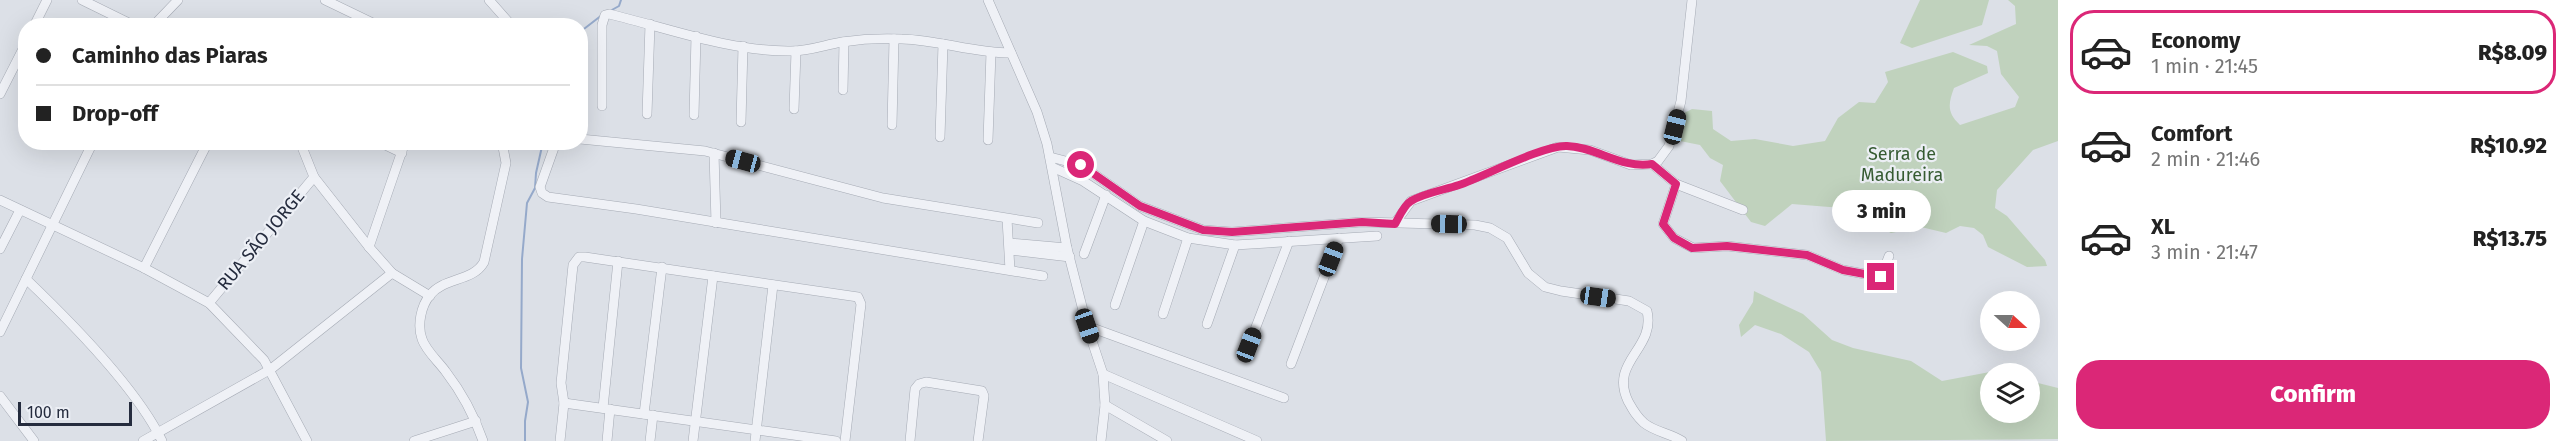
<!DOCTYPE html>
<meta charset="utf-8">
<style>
body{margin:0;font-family:"Fira Sans",sans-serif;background:#f2f2f2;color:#222;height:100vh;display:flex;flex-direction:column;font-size:22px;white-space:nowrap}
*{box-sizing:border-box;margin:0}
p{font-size:20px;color:#767676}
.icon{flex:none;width:33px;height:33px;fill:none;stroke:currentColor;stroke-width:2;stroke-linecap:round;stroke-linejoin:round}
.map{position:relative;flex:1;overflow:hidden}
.sheet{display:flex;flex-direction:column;background:#fff;width:510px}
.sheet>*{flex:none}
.top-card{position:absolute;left:18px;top:18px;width:570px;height:132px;border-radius:24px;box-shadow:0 6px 24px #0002;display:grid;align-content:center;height:132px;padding:0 18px;background:#fff}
.needle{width:39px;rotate:111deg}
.controls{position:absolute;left:1980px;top:291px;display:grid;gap:12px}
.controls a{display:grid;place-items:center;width:60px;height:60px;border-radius:50%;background:#fff;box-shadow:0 6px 24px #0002;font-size:30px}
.scale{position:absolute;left:18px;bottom:15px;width:114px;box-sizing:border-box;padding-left:6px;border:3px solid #252c3e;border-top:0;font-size:16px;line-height:21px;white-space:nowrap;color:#252c3e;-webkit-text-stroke:4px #eceff5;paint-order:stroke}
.end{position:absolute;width:27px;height:27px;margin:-14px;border:8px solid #db2777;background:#fff;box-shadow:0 0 0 3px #fff}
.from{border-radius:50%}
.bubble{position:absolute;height:42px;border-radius:21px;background:#fff;box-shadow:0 6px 24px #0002;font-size:20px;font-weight:800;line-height:42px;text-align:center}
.car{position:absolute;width:18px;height:36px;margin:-18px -9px;border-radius:8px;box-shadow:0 0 4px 2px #0007;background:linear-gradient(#222 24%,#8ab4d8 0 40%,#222 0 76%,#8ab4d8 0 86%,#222 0)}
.top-card b{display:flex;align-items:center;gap:21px;height:57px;font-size:22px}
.top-card b+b{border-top:2px solid #e0e0e0}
.top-card i{width:15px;height:15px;background:#222}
ul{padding:10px 0 0;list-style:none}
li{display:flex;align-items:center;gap:18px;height:84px;margin:0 12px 9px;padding:0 6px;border:3px solid transparent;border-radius:24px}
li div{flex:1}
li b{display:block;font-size:22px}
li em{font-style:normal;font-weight:800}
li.active{border-color:#db2777}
li>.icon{width:54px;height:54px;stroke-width:1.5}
.cta{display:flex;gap:12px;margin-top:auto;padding:12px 18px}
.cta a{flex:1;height:69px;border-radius:24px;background:#db2777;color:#fff;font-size:24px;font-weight:800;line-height:69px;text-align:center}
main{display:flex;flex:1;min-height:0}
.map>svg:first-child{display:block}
</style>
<main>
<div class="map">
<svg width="2058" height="441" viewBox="0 0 2058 441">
<rect width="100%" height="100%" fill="#dce0e7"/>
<g fill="#c0d2bd">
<polygon points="1920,0 1989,0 1982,25 1912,48 1900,43"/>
<path d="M2008 0H2058V141L2033 150 1997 190 1995 208 2007 216 2045 260 2047 266 2027 267 1988 247 1983 235 1974 228 1960 226 1946 233 1921 227 1891 233 1842 208 1792 204 1765 226 1751 222 1720 181 1723 165 1710 158 1700 145 1675 140 1682 114 1692 109 1712 111 1713 129 1731 141 1755 139 1793 146 1825 141 1838 118 1859 102 1875 103 1888 82 1885 72 1953 52 1987 66 1988 73 1954 88C1948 104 1947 113 1960 125L2015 107 2019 97 2001 74 1997 51 1987 46 1969 45 2016 24 2015 6Z"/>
<polygon points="1754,291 1803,314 1832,340 1853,348 1911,361 1942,381 1995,371 2004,373 1990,374 1990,412 2030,412 2030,381 2058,388 2058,439 1826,441 1821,372 1809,352 1781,334 1755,325 1741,337 1739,325 1753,302"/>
</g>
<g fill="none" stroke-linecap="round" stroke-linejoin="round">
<g stroke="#95a9ca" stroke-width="2">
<polyline points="610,11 619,6 621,0"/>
<polyline points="580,32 602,15"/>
<polyline points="525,441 525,421 528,402 521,368 522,259 527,203 535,188 536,173 543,142"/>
</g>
<defs>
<g id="minor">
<polyline points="82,0 135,26"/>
<polyline points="325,0 379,26"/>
<polyline points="489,0 512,26"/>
<polyline points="988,0 1037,112 1047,144 1067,248 1087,326 1103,374 1105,405 1101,441"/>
<polyline points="34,26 47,0"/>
<polyline points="153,26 178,0"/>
<polyline points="843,90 844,42"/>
<polyline points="0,94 26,43"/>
<path d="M602 106V25L605 15 609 14C668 28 728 51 788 51 807 52 824 45 842 42 862 39 882 38 902 39 939 40 974 53 1011 53"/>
<polyline points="794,109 796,51"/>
<polyline points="647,114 650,24"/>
<polyline points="694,115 696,36"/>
<polyline points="741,122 743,46"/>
<polyline points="892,125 894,39"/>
<polyline points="940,137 943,44"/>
<polyline points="580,139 705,151 883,198 1038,223"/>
<polyline points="988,140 991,52"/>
<polyline points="300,142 314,177 369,247 392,273 430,296"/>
<polyline points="379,142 402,153"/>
<polyline points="556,142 540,187 542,193 548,197 636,209 1043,276"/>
<polyline points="714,153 716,223"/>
<path d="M1050 157 1081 165 1140 206 1203 230 1232 232 1362 222 1475 225 1490 228 1507 238 1528 273 1545 287 1561 291 1629 301 1647 311C1656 349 1609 361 1628 401 1633 410 1636 416 1644 423 1655 432 1670 433 1682 441"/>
<polyline points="1652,164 1676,184 1663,224 1674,238 1693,248 1727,246 1807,255 1843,270 1881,277 1889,256"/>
<polyline points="1052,167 1083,181 1144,221 1188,238 1235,245 1377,236"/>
<polyline points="1676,184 1743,210"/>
<polyline points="0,200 144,268 209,303 264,360 307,441"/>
<polyline points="1007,219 1010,270"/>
<polyline points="1395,223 1411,201 1558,147 1590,150 1631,165 1652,164 1658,161 1669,146 1681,101 1692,0"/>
<polyline points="1009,243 1067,248"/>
<polyline points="369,247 405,142"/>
<polyline points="0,249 20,210"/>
<polyline points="1010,250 1070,257"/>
<polyline points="1084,254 1106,195"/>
<polyline points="144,268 208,142"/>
<path d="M26 279C70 321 136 387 162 441"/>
<polyline points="209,303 314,177"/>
<polyline points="1115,305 1144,221"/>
<polyline points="1163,314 1188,238"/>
<polyline points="1207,324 1235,245"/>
<polyline points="1087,326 1284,398"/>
<polyline points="0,332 93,142"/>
<polyline points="1249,345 1289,241"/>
<polyline points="1291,364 1339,238"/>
<polyline points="1103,374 1257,441"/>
<polyline points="0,396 34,441"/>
<polyline points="564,403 836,441"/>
<polyline points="1105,405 1167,441"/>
<polyline points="603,408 618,261"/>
<polyline points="644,414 662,267"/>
<polyline points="143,441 271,369 392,273"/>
<polyline points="414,441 476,421"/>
<path d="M483 441C474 415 463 394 446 372 439 362 426 351 422 339 417 325 421 306 430 295 444 277 473 282 484 262L506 163 502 142"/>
<polyline points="560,441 564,403 561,383 573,265 579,257 585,257 858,297 861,304 845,441"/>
<polyline points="607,441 610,409"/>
<polyline points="650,441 653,415"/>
<polyline points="693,441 713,276"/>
<polyline points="755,441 773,285"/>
<polyline points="910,441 915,389 919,384 926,382 982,391 984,396 978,441"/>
</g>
</defs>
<use href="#minor" stroke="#a5aab4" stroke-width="10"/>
<use href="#minor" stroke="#eff1f6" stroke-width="9"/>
</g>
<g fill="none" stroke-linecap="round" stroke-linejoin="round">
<path stroke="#db2777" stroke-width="8" d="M1081 165 1140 206 1203 230 1232 232 1362 222 1395 224C1399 217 1404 205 1411 201 1424 193 1444 190 1459 185 1485 176 1543 145 1567 146 1597 147 1621 169 1652 164L1676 184 1663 224 1674 238 1692 248 1727 246 1807 255 1843 270 1881 277"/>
</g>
<g text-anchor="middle" stroke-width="4.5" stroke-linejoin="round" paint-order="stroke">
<g font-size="18" fill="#365b32" stroke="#eceff5">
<text x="1902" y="160">Serra de<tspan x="1902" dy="21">Madureira</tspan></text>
</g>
<g font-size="18" fill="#252c3e" stroke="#eceff5">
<text transform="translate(261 240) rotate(-50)" y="6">RUA SÃO JORGE</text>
</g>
</g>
</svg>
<div class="controls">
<a><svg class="needle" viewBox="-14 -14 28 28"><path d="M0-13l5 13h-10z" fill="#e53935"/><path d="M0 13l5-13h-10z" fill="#767676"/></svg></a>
<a><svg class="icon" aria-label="layers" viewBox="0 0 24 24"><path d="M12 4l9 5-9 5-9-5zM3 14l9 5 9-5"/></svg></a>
</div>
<div class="scale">100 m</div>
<i class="end from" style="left:1081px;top:165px"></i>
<i class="end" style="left:1881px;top:277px"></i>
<div class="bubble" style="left:1832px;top:190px;width:99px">3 min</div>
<i class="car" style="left:1675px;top:127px;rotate:14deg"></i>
<i class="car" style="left:743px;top:161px;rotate:285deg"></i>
<i class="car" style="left:1449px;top:224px;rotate:271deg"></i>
<i class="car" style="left:1331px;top:259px;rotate:21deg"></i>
<i class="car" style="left:1598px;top:297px;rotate:98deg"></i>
<i class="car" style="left:1087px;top:326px;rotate:161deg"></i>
<i class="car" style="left:1249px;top:345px;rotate:21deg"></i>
<div class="top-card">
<b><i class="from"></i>Caminho das Piaras</b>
<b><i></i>Drop-off</b>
</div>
</div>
<section class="sheet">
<ul>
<li class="active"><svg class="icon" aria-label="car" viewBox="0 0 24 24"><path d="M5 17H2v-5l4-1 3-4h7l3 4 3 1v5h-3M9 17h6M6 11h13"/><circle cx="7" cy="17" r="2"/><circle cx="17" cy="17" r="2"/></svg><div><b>Economy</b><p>1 min · 21:45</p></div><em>R$8.09</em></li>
<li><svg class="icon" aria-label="car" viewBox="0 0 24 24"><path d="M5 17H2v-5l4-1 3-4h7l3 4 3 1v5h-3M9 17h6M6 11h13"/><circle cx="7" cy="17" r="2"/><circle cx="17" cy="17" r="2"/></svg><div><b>Comfort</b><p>2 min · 21:46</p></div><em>R$10.92</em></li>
<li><svg class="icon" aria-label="car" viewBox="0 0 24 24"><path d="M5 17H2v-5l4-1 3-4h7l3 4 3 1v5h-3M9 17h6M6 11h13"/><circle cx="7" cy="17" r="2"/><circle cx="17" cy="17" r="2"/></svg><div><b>XL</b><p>3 min · 21:47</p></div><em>R$13.75</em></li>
</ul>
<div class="cta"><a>Confirm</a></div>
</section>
</main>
